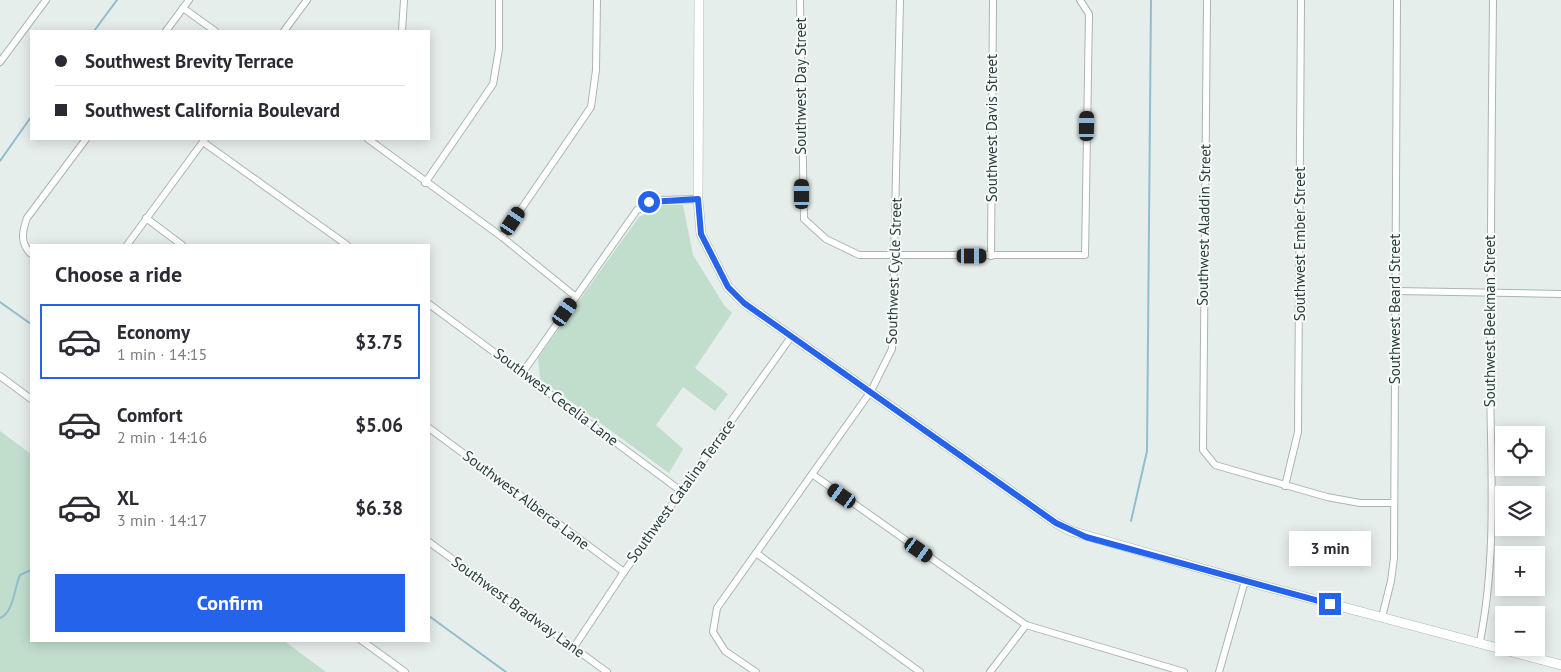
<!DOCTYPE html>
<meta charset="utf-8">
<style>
body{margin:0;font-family:"PT Sans",sans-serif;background:#f7f7f7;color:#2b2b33;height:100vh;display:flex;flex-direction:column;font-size:19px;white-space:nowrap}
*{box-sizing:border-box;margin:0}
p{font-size:16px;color:#7c7c81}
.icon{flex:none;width:28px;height:28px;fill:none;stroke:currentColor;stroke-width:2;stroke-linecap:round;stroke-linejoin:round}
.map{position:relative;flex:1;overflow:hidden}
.side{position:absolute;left:30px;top:244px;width:400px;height:398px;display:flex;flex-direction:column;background:#fff;border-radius:0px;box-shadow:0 2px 12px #0003}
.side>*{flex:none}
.top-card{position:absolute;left:30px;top:30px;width:400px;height:110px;border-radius:0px;box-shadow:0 2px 12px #0003;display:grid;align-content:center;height:110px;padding:0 25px;background:#fff}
.buttons{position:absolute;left:1495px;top:426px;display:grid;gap:10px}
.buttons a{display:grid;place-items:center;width:50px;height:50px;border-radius:0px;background:#fff;box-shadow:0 2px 12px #0003;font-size:25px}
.end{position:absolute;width:22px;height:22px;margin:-11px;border:6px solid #2563eb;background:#fff;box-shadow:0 0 0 2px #fff}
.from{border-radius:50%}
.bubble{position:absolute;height:35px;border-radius:0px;background:#fff;box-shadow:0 2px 12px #0003;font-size:16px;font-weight:800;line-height:35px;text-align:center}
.car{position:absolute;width:15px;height:30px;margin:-15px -8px;border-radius:6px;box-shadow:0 0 4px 1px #0007;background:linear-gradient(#222 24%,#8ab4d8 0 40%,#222 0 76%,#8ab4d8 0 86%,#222 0)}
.top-card b{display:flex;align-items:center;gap:18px;height:48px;font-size:19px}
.top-card b+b{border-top:1px solid #e1e1e2}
.top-card i{width:12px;height:12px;background:#2b2b33}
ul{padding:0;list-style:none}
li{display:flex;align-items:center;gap:15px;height:75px;margin:0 10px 8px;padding:0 15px;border:2px solid transparent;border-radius:0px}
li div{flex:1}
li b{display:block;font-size:19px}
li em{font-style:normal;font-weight:800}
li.active{border-color:#2563eb}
li>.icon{width:45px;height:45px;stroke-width:1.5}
h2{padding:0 25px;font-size:22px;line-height:60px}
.action{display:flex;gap:10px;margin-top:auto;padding:10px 25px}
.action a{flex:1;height:58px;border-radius:0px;background:#2563eb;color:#fff;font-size:20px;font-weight:800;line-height:58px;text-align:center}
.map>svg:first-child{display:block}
</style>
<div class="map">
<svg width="1561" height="672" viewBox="0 0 1561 672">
<rect width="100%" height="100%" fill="#e6eeeb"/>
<g fill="#c1ddcc">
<polygon points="662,205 683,205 693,255 724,305 732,313 695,368 728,394 715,411 683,387 656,425 683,449 669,473 540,379 538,358 639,217"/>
<polygon points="0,431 31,454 31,640 283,640 326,672 0,672"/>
</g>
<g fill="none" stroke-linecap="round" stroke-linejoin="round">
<g stroke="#92bdce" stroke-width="2">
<polyline points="94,31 117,0"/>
<polyline points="0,161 31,117"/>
<polyline points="0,302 31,324"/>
<polyline points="1131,521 1147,451 1151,0"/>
<polyline points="429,616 506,672"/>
<path d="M0 618C14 612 14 588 20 575L31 570"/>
</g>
<defs>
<g id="street">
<polyline points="800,0 804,219 826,239 859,255 1085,255 1089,14 1080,0"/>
<polyline points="1207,0 1203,450 1215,465 1327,497 1360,503 1394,503"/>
<polyline points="183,8 215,31"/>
<polyline points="166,31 189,0"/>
<polyline points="284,31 307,0"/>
<polyline points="402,31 404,0"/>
<polyline points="0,62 46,0"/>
<polyline points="368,139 502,237 576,297"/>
<polyline points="203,142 347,245"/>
<polyline points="425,183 493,84 499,49 499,0"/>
<polyline points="146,218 182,245"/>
<polyline points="502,237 591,107 596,70 597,0"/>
<polyline points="127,245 205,139"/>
<path d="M31 254C20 243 22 232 27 218L86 139"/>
<polyline points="991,256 993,0"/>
<polyline points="1395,291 1561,294"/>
<polyline points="429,304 681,491"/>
<polyline points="523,372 637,210 656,200 698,199"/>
<polyline points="0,376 31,399"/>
<polyline points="429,428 624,572"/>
<polyline points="812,474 1026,625 1184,672"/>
<polyline points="1285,486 1298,432 1301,0"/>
<polyline points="429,542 607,672"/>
<polyline points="756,553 920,672"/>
<polyline points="1382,617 1391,581 1394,558 1397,0"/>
<polyline points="361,640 405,672"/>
<path d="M1480 641C1498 552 1490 458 1490 366 1490 244 1492 122 1493 0"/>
<polyline points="574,647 624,572 791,337"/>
<polyline points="756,672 725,651 713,632 717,608 871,391 892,349 900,0"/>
<polyline points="990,672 1026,625"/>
<polyline points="1219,672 1245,581"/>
</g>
<polyline id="secondary" points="699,0 698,199 701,234 728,287 744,303 1056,523 1071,531 1245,581 1561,665"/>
</defs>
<use href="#street" stroke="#a9b6b3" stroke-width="8"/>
<use href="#secondary" stroke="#a5b9b5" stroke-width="10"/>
<use href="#street" stroke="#fff" stroke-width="6"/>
<use href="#secondary" stroke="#fff" stroke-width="9"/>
</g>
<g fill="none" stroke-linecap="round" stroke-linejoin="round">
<polyline stroke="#2563eb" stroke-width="6" points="649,202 698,199 701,234 728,287 744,303 1056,523 1086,537 1330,604"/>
</g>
<g text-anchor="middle" stroke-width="4" stroke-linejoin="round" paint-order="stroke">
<g font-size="15" fill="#263f3c" stroke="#f7faf9">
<text transform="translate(801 86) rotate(-90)" y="5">Southwest Day Street</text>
<text transform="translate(992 128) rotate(-90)" y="5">Southwest Davis Street</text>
<text transform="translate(1204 225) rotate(-89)" y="5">Southwest Aladdin Street</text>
<text transform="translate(1300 244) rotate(-90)" y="5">Southwest Ember Street</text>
<text transform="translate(894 271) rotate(-88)" y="5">Southwest Cycle Street</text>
<text transform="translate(1395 309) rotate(-90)" y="5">Southwest Beard Street</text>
<text transform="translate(1490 321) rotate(-90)" y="5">Southwest Beekman Street</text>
<text transform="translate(556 397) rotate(37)" y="5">Southwest Cecelia Lane</text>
<text transform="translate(681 491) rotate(-54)" y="5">Southwest Catalina Terrace</text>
<text transform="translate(526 500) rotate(37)" y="5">Southwest Alberca Lane</text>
<text transform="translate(518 607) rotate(36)" y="5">Southwest Bradway Lane</text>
</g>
</g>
</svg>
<div class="buttons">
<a><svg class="icon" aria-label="locate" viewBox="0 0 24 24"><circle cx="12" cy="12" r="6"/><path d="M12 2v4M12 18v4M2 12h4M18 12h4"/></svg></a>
<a><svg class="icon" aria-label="layers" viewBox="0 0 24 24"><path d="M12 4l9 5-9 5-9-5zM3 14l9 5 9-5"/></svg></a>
<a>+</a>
<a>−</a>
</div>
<i class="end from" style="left:649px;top:202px"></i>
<i class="end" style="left:1330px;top:604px"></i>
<div class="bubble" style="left:1289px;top:531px;width:82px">3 min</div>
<i class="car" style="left:1087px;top:126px;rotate:1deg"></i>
<i class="car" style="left:802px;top:194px;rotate:0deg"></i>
<i class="car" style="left:513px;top:221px;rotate:34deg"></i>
<i class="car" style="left:972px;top:256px;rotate:90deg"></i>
<i class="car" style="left:565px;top:312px;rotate:35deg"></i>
<i class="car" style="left:842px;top:496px;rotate:305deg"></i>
<i class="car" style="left:919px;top:550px;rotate:125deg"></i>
<div class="top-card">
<b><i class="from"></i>Southwest Brevity Terrace</b>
<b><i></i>Southwest California Boulevard</b>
</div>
<section class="side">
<h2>Choose a ride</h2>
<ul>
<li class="active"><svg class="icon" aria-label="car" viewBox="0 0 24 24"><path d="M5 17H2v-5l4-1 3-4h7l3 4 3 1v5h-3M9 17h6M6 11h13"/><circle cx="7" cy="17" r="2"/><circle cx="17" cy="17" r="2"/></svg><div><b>Economy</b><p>1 min · 14:15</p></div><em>$3.75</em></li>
<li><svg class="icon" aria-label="car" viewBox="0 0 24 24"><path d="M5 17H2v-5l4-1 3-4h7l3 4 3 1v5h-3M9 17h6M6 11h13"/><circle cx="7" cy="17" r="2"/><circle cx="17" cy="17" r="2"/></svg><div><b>Comfort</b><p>2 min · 14:16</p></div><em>$5.06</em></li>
<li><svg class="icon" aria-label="car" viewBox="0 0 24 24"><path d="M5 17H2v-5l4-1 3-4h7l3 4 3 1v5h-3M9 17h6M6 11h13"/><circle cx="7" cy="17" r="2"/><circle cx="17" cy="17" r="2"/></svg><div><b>XL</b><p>3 min · 14:17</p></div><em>$6.38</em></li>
</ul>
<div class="action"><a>Confirm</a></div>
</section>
</div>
